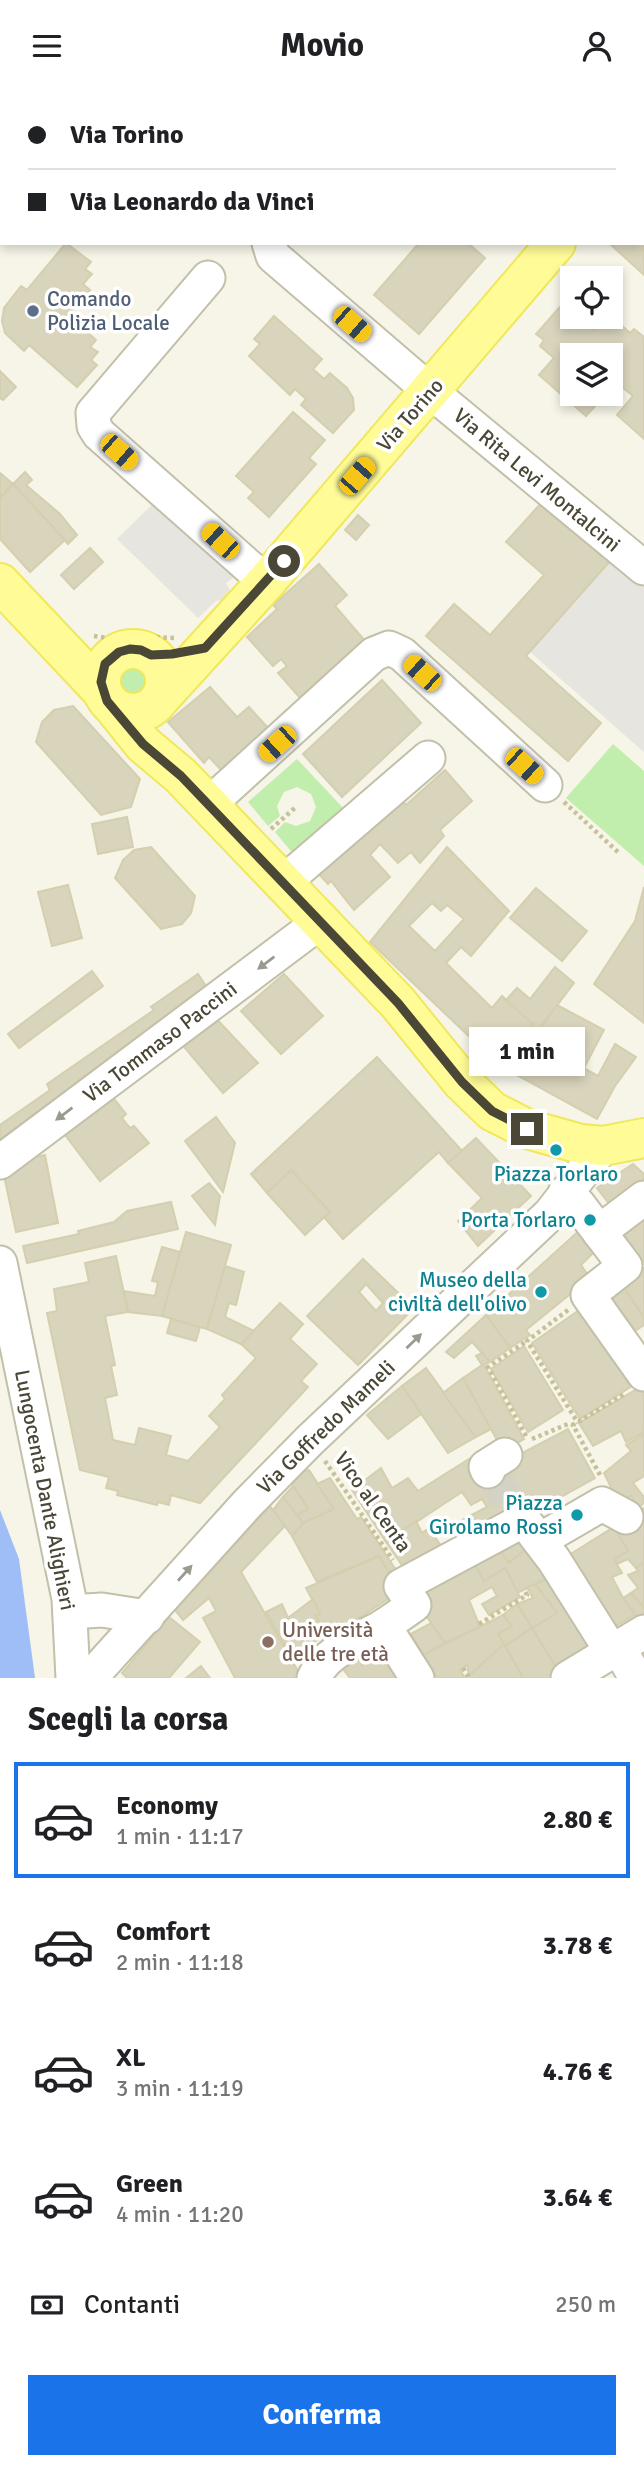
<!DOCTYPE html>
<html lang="it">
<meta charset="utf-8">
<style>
body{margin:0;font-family:Signika,sans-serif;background:#f6f6f6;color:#202124;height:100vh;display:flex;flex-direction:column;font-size:26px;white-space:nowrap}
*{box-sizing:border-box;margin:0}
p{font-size:23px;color:#757577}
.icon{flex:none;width:38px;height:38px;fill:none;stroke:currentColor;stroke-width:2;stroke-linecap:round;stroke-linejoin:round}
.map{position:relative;height:1587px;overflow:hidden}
.side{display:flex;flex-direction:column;background:#fff;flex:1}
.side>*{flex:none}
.guide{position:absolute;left:0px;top:0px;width:644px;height:154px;box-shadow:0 4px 10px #0003;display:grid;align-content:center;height:154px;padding:0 28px;background:#fff}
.fabs{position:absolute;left:560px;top:175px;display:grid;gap:14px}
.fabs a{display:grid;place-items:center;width:63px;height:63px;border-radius:0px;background:#fff;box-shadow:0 4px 10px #0003;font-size:35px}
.end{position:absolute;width:32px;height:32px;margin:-16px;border:9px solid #4a4736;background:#fff;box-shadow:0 0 0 4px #fff}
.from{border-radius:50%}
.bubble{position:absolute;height:49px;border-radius:0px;background:#fff;box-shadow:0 4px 10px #0003;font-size:23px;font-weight:800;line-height:49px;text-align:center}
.car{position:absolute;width:21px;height:42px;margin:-21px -10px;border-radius:9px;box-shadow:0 0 5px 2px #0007;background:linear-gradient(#f5c518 24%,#345 0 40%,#f5c518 0 76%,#345 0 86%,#f5c518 0)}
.guide b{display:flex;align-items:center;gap:24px;height:66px;font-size:26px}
.guide b+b{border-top:2px solid #e0e0e0}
.guide i{width:18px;height:18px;background:#202124}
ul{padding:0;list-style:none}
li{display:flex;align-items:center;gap:21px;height:116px;margin:0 14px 10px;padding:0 14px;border:4px solid transparent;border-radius:0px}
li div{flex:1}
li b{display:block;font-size:26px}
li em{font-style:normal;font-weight:800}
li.current{border-color:#1a73e8}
li>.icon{width:63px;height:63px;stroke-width:1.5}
h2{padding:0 28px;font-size:32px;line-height:84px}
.pay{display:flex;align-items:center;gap:18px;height:77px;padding:0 28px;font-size:26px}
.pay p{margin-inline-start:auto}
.button{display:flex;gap:14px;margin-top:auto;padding:14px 28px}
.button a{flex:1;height:80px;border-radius:0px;background:#1a73e8;color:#fff;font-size:28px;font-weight:800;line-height:80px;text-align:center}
header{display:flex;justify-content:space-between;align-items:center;height:91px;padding:0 28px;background:#fff;font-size:32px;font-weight:800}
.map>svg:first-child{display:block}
</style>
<header><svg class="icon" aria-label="menu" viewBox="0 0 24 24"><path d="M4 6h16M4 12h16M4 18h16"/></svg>Movio<svg class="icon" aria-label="person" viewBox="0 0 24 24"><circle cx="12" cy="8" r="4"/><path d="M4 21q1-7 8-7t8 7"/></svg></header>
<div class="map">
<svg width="644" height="1587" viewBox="0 0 644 1587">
<rect width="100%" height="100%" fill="#f6f5e8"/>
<g fill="#c1eead">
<circle cx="133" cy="591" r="13"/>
<polygon points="613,653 644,680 644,775 566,707"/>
<polygon points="297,668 346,720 295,765 275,741 285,731 296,735 310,730 316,716 311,703 297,696 284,701 277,715 280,725 268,735 248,711"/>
</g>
<g fill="#e6e5e0">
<polygon points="157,409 239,483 226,492 230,499 222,509 216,510 198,527 117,448"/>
<polygon points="610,470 644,487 644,661 530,561"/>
</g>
<polygon fill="#9fbef8" points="0,1419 19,1468 35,1587 0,1587"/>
<g fill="#d9d4bc" stroke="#d4cfae" stroke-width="2" fill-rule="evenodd">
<polygon points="351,0 439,0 438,2"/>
<polygon points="644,113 644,184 609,152 642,152"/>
<polygon points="66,152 91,171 85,178 92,183 83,193 90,199 68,224 96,249 90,256 98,261 91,269 97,274 77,296 29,254 24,260 5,242 2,230 4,217 21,195 27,199"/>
<polygon points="419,152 468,152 485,167 419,243 374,204"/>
<polygon points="567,208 572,212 572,226 579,226 594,239 606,226 611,225 630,242 634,238 644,246 644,348 617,324 633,305 616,291 611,297 611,264 572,264 572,303 606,303 586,325 539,284 554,267 540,255 544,249 536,243"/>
<polygon points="274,225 322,268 313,278 324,288 330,282 347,297 353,307 354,319 333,342 301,314 306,308 295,298 290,304 249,265 260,253 254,248"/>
<polygon points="0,280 16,296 3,309 0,307"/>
<polygon points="293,321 325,349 309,367 316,373 269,426 248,407 254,401 236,385"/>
<polygon points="25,381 32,389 26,394 60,423 77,444 68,453 13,393"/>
<polygon points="0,382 13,393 0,407"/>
<polygon points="13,393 65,449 30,481 0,448 0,407"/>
<polygon points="543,410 610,470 526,565 601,632 568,670 426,545 454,513 490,544 544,484 506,451"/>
<polygon points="358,424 369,434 356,449 345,439"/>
<polygon points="90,457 103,471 74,498 61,484"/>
<polygon points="319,473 347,504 335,515 366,551 301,608 278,582 287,575 281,568 273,575 247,546 277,518 273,514"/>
<polygon points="382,589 421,632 342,706 303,663"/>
<polygon points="210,596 237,626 249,616 270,639 223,681 209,666 204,672 168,631"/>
<polygon points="73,615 140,688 131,716 101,724 36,651 42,631 54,619"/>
<polygon points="445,679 472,710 440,739 444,745 420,772 411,761 398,772 380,753 370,764 390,786 354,819 331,790 328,793 317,781 400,706 406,714"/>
<polygon points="127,726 133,756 98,763 92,733"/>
<polygon points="151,756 195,805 191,822 182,833 161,838 115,787 123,769 134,759"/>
<path d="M447 756 509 820 471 865 461 856 446 872 492 917 502 905 533 933 500 975 370 851ZM432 812 441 820 447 814 464 828 435 860 409 835Z"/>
<polygon points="68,794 82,847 52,855 38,801"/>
<polygon points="644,796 644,932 594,893 635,830"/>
<polygon points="536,797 587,840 562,870 510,827"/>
<polygon points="555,876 574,892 531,949 524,945 533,933 506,909 517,897 530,908"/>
<polygon points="92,880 103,895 19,957 8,943"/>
<polygon points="198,883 211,903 0,1057 0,1034 50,999 47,993 154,919 151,916"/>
<polygon points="284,883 323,925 281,963 241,920"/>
<polygon points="557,914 604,939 584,977 532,948"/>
<polygon points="212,923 258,972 223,1002 179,950"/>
<polygon points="536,951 598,985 615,953 636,966 615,995 597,1028 513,982"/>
<polygon points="377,966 462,1060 448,1072 439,1061 343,1148 324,1126 330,1121 291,1079 267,1102 251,1083"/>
<polygon points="108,1000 126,1023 122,1027 130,1037 134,1035 149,1052 100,1090 59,1036"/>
<polygon points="216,1026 235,1052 223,1101 185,1050"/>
<polygon points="476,1047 531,1105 478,1155 458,1130 482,1107 448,1072"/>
<polygon points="45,1064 58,1132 16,1141 3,1080 19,1070"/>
<polygon points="633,1073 644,1083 644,1103 617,1123 597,1097"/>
<polygon points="291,1079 330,1121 305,1144 267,1102"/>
<polygon points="209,1092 220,1105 215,1134 192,1105"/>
<polygon points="171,1111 178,1138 27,1172 23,1155 79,1143 78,1140 114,1131 127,1120"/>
<polygon points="644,1113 644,1172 643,1173 608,1142"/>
<polygon points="582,1137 596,1159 581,1174 590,1187 526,1239 530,1244 510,1257 486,1224"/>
<polygon points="186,1141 231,1154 207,1238 162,1225"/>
<polygon points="162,1156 180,1161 162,1225 128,1221 123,1200 155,1205 158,1191 152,1190"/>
<polygon points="116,1165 128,1221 105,1225 115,1274 111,1275 117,1304 105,1307 113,1349 135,1354 139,1337 171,1345 166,1364 188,1370 220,1336 209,1325 225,1308 222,1304 256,1267 241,1253 280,1212 303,1233 290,1248 317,1273 301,1290 308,1296 200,1412 171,1404 169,1414 158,1411 157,1414 117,1404 118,1400 106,1397 109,1386 80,1379 47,1222 57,1220 54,1198 89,1191 85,1172"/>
<path d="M363 1168 414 1217 358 1274 307 1225ZM366 1193 383 1212 376 1220 359 1201Z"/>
<polygon points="225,1175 244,1181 236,1214 229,1212 225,1226 254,1240 241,1253 207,1238"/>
<polygon points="644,1177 644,1227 622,1193"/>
<polygon points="622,1193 644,1227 644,1234 627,1245 602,1209"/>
<polygon points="588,1213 640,1290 580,1328 532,1252"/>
<polygon points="486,1224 510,1257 490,1271 472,1251 454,1267 446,1261"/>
<polygon points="171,1228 200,1236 196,1250 167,1242"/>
<polygon points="524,1255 563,1319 528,1341 491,1278"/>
<polygon points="482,1262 490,1271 484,1274 524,1348 503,1360 463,1287 482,1274 476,1265"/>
<polygon points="426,1277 476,1346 448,1362 402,1295"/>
<polygon points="463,1287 491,1338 476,1346 443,1302"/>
<polygon points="644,1294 644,1341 626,1351 621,1340 593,1355 579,1332"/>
<polygon points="402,1295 421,1323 388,1348 367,1324"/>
<polygon points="568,1338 595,1387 471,1456 458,1431 487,1416 482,1408 471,1414 462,1401 386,1451 352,1399 381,1377 392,1397 408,1387 418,1400 472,1366 484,1382"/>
<polygon points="644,1343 644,1385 633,1392 644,1406 644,1412 638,1417 631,1405 619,1413 604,1382 631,1360 626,1354"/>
<polygon points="309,1379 334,1418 303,1432 297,1424 308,1418 293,1395 292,1389 301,1380"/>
<polygon points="330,1387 357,1428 361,1426 402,1488 395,1493 379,1465 317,1491 292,1445 303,1432 334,1418 317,1393"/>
<polygon points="293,1395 308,1418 297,1424 283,1406"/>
<polygon points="283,1406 303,1432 292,1445 273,1419"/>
<polygon points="270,1415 285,1435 241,1481 302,1587 235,1587 203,1527 216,1520 209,1507 183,1529 175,1519"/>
<polygon points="644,1417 644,1472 636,1477 628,1468 617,1473 614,1468 628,1460 614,1436"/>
<polygon points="416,1430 422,1442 429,1437 447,1464 410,1486 386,1451"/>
<polygon points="516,1435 531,1454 509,1472 492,1449"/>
<polygon points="614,1436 628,1460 614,1468 622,1482 612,1486 623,1507 636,1523 604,1542 561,1469"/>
<polygon points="492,1449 509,1472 532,1453 556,1484 517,1502 505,1477 484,1490 468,1462"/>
<polygon points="468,1462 484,1490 505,1477 520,1506 489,1524 482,1513 497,1505 492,1496 469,1509 480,1536 445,1552 407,1497"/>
<polygon points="379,1465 400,1500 341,1539 327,1545 315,1524 320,1523 306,1497"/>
<polygon points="644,1472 644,1517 631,1502 638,1497 628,1484 638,1480 636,1477"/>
<polygon points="556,1484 604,1557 560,1583 532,1537 557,1522 535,1493"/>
<polygon points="535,1493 557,1522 532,1537 517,1513 533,1507 527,1496"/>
<polygon points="631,1502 644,1517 643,1533 623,1507"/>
<polygon points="313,1508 320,1523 315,1524 327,1545 289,1562 266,1521 282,1513 288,1527"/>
<polygon points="517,1513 532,1537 505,1555 498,1543 512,1535 503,1524"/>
<polygon points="503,1524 512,1535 498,1543 504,1553 469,1585 467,1574 460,1579 465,1587 437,1587 423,1564"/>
<polygon points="169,1526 200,1551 169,1587 127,1587 122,1582"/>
<polygon points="431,1532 445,1552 423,1564 411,1543"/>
<polygon points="532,1537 560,1583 553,1587 523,1587 505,1555"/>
<polygon points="504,1553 523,1587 471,1587 469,1585"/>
<polygon points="384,1562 399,1587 350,1587 343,1578 358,1568 362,1574"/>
<polygon points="201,1575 210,1587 186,1587"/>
</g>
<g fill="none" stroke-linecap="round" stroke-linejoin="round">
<polyline stroke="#d4d2c4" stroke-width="33" stroke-dasharray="33 17" stroke-linecap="butt" points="488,1380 522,1427"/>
<defs>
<g id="minor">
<polyline points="269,152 273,165 430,300 644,477"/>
<polyline points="208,187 93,322 94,335 99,343 266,491"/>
<polyline points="207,715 374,563 389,557 402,563 545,694"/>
<polyline points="284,791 428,667"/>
<polyline points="0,1071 320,831"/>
<polyline points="565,1102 578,1113 625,1175 588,1204 644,1283"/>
<polyline points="599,1141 644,1107"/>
<polyline points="0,1172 69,1508 73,1587"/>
<polyline points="488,1380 486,1376 505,1364"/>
<polyline points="522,1427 554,1469 612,1561"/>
<polyline points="540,1449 602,1413 626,1426"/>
<polyline points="70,1521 102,1519 147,1526"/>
<polyline points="384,1535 417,1587"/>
<polyline points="619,1557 636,1587"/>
<polyline points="90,1587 247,1413 310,1349 550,1123 603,1055"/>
<path d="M314 1587C325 1560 358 1550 382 1536 393 1529 404 1521 414 1514L401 1495 524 1429"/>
<polyline points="568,1587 644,1541"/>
</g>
<g id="major">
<polyline points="57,2 59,0"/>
<polyline points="0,53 2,52"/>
<polyline points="642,54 644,52"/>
<polyline points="0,492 102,600"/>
<circle cx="133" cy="590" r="32"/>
<polyline points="163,604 266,491 556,152"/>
<polyline points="115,618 143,653 181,685 398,912 462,991 492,1020 527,1038 581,1053 603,1055 644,1047"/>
</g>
</defs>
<use href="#minor" stroke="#c2c0a9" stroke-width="37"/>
<use href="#major" stroke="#f0e85b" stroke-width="42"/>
<g stroke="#c6c199" stroke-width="4.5" stroke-dasharray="3.5 3.5" stroke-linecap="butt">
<polyline points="94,545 114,548 129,545 175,547"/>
<polyline points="564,711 620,763"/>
<polyline points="271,738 297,715"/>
<polyline points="568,1219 527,1250 578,1332"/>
<polyline points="526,1345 488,1276 527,1250"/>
<polyline points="532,1348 568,1333 573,1334"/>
<polyline points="325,1370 393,1469"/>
<polyline points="600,1384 573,1334 626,1302"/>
<polyline points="479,1533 527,1504 524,1498"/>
<polyline points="463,1577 469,1587"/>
</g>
<use href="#minor" stroke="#fff" stroke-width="33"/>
<use href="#major" stroke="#fffb97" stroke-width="38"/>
</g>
<defs><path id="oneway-solid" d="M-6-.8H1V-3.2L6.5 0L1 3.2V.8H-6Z" transform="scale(1.75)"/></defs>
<g fill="#9b9a90">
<use href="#oneway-solid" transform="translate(266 872) rotate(143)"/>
<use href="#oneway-solid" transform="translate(64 1023) rotate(143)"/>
<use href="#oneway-solid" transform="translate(414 1250) rotate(-44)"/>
<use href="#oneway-solid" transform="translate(185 1482) rotate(-48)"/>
</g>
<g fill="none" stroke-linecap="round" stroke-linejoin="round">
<polyline stroke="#4a4736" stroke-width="9" points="284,470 205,557 172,563 151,564 141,559 130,558 119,561 105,573 101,591 107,610 143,653 181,685 398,912 462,991 492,1020 527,1038"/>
</g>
<circle fill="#5c6f8a" stroke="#fff" stroke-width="2.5" cx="33" cy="220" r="7"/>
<g fill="#0f9aa8" stroke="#fff" stroke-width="2.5">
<circle cx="556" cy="1059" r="7"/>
<circle cx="590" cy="1129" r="7"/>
<circle cx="541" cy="1201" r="7"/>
<circle cx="577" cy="1424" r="7"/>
</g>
<circle fill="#8d6e63" stroke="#fff" stroke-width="2.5" cx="268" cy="1551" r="7"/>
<g text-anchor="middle" stroke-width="7" stroke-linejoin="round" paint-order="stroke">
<g font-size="21" fill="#4e5e75" stroke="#fff" text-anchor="start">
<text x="47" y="215">Comando<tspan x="47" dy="24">Polizia Locale</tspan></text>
</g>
<g font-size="21" fill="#4a4736" stroke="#fff">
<text transform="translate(410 324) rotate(-49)" y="7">Via Torino</text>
<text transform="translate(537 389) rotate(40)" y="7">Via Rita Levi Montalcini</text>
<text transform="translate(160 951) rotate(-37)" y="7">Via Tommaso Paccini</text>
<text transform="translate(326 1336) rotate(-44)" y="7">Via Goffredo Mameli</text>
<text transform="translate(45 1399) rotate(79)" y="7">Lungocenta Dante Alighieri</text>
<text transform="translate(373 1411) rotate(55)" y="7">Vico al Centa</text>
</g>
<g font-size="21" fill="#0d838f" stroke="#fff" text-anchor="end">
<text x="556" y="1090" text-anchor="middle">Piazza Torlaro</text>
<text x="576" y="1136">Porta Torlaro</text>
<text x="527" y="1196">Museo della<tspan x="527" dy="24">civiltà dell'olivo</tspan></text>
<text x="563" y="1419">Piazza<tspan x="563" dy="24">Girolamo Rossi</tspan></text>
</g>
<g font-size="21" fill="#785e54" stroke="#fff" text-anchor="start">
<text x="282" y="1546">Università<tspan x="282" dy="24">delle tre età</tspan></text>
</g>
</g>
</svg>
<div class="fabs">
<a><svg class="icon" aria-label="locate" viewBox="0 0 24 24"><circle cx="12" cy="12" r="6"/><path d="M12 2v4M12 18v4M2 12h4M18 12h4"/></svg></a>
<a><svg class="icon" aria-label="layers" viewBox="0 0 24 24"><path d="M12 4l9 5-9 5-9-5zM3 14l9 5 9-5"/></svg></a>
</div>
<i class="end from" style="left:284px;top:470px"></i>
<i class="end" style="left:527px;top:1038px"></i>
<div class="bubble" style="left:469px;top:936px;width:116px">1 min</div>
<i class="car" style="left:352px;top:233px;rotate:131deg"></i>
<i class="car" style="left:119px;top:361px;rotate:131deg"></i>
<i class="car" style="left:357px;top:385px;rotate:41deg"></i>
<i class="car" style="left:220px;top:450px;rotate:312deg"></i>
<i class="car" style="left:422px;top:582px;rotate:312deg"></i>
<i class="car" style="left:277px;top:653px;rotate:228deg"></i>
<i class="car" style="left:524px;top:675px;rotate:132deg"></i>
<div class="guide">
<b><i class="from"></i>Via Torino</b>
<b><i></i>Via Leonardo da Vinci</b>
</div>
</div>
<section class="side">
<h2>Scegli la corsa</h2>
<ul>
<li class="current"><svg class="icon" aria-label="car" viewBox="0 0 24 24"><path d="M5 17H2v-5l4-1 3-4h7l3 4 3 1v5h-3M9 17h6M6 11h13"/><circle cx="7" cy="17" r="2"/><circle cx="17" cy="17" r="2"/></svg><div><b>Economy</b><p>1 min · 11:17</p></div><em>2.80 €</em></li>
<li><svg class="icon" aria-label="car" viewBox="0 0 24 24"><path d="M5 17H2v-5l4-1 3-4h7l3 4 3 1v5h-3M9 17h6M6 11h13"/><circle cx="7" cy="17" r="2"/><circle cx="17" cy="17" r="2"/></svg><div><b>Comfort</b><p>2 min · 11:18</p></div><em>3.78 €</em></li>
<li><svg class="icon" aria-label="car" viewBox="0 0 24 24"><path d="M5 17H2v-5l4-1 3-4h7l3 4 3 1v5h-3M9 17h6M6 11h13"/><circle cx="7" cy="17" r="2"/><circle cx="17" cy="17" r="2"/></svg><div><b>XL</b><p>3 min · 11:19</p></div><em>4.76 €</em></li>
<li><svg class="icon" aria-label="car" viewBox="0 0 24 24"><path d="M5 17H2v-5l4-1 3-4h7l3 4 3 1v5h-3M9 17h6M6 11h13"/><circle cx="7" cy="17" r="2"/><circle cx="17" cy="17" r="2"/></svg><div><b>Green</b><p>4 min · 11:20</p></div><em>3.64 €</em></li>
</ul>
<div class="pay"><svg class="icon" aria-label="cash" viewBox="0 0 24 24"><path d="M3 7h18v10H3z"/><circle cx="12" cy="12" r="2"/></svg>Contanti<p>250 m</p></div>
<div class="button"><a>Conferma</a></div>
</section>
